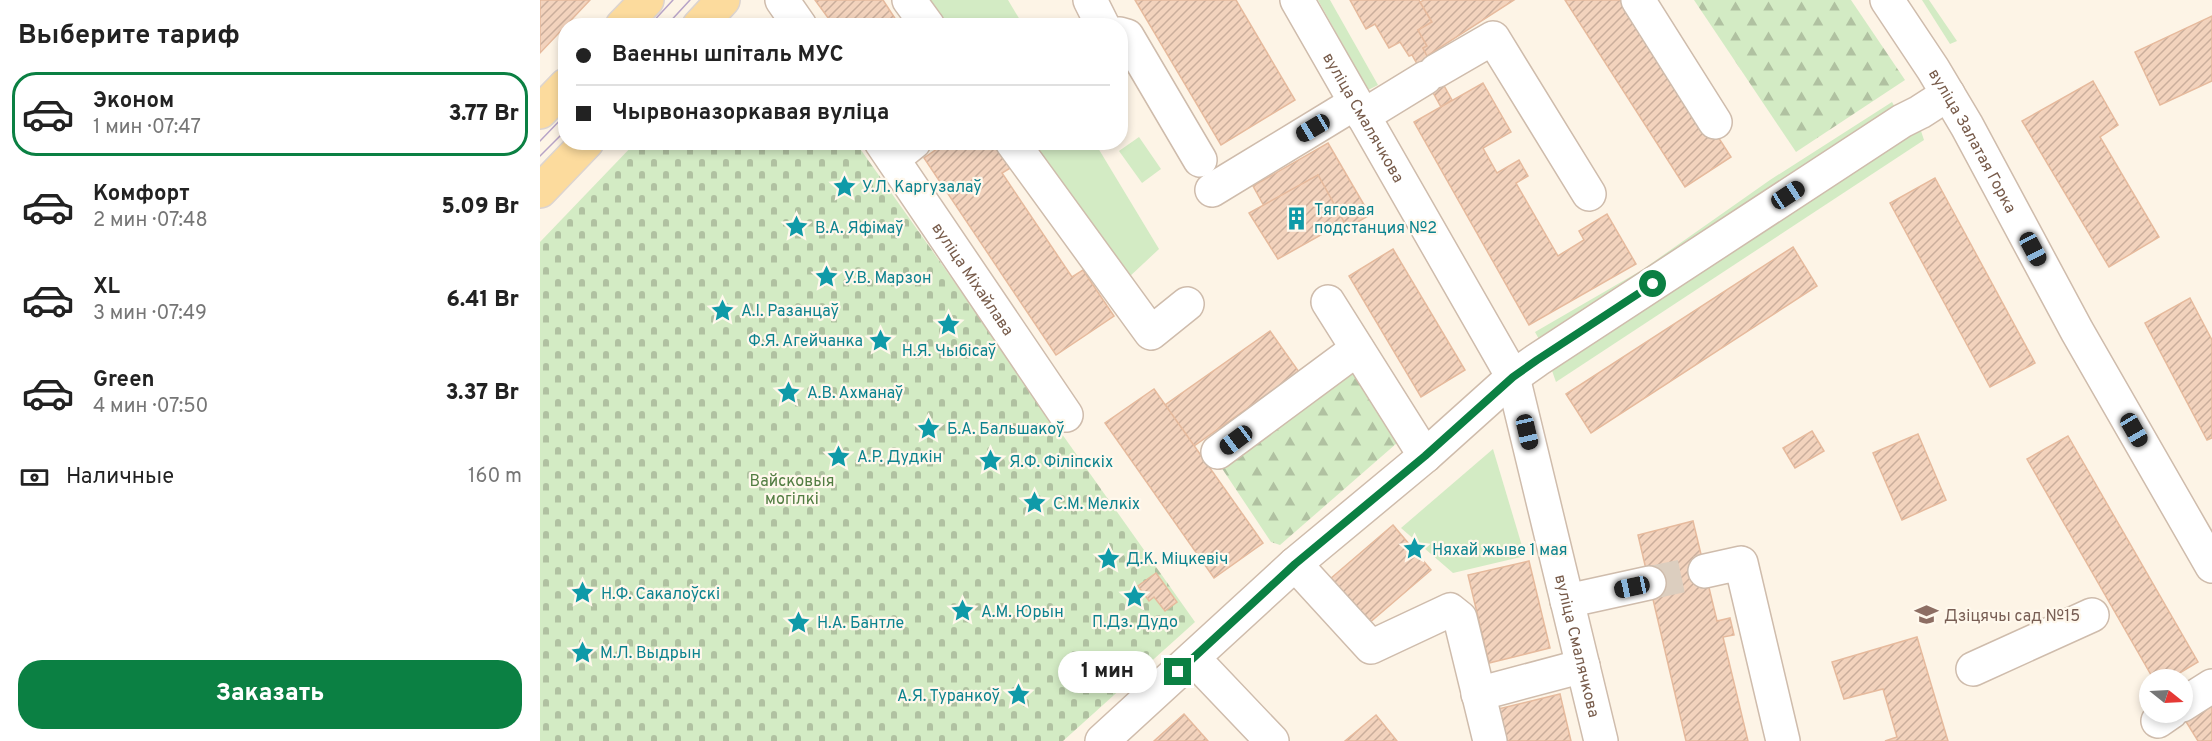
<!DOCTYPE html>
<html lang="ru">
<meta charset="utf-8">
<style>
body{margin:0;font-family:Overpass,sans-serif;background:#f2f2f2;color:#222;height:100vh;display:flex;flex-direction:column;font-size:22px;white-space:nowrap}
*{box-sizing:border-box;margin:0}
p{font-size:20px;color:#767676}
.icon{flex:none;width:33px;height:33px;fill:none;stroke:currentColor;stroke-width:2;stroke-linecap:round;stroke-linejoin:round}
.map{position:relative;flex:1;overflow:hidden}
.sheet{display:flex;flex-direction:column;background:#fff;width:540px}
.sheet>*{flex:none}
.guide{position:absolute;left:18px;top:18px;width:570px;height:132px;border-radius:24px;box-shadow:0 3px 9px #0003;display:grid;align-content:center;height:132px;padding:0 18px;background:#fff}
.needle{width:39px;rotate:108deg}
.controls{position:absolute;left:1599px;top:669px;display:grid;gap:12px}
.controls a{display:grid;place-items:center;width:54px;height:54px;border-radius:50%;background:#fff;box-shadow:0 3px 9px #0003;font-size:30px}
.end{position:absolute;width:27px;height:27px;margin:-14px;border:8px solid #0b8043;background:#fff;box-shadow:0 0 0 3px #fff}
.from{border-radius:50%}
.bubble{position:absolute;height:42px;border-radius:21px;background:#fff;box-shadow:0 3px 9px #0003;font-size:20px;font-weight:800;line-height:42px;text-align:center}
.car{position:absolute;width:18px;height:36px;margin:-18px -9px;border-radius:8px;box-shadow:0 0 4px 2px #0007;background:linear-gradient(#222 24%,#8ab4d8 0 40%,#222 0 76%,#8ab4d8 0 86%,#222 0)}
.guide b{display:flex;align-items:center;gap:21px;height:57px;font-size:22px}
.guide b+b{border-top:2px solid #e0e0e0}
.guide i{width:15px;height:15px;background:#222}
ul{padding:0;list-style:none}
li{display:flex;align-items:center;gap:18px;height:84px;margin:0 12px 9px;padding:0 6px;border:3px solid transparent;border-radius:24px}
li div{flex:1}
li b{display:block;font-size:22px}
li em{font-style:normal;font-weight:800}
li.current{border-color:#0b8043}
li>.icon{width:54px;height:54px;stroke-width:1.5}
h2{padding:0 18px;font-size:27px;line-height:72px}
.pay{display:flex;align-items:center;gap:15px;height:66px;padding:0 18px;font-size:22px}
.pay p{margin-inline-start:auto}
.primary-button{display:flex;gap:12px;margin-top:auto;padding:12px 18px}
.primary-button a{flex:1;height:69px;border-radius:24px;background:#0b8043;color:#fff;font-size:24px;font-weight:800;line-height:69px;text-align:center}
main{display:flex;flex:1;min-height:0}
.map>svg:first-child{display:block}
</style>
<main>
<section class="sheet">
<h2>Выберите тариф</h2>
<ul>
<li class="current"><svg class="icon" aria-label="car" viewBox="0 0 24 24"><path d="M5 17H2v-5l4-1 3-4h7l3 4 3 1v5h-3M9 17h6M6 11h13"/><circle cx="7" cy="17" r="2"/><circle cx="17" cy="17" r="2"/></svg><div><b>Эконом</b><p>1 мин · 07:47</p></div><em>3.77 Br</em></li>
<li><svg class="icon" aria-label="car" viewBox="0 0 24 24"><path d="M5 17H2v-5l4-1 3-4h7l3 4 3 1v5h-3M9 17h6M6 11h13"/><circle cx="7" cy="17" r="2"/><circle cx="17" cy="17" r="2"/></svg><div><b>Комфорт</b><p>2 мин · 07:48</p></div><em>5.09 Br</em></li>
<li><svg class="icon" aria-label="car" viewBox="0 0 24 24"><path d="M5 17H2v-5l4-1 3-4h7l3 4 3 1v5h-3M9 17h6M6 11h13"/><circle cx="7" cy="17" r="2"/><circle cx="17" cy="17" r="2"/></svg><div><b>XL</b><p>3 мин · 07:49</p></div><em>6.41 Br</em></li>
<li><svg class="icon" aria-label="car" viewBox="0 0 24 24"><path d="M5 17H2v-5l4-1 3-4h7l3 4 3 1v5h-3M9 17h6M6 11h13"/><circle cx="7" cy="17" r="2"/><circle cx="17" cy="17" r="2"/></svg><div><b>Green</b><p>4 мин · 07:50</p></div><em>3.37 Br</em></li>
</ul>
<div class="pay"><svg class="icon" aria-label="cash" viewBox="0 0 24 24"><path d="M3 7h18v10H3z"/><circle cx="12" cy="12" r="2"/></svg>Наличные<p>160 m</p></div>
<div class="primary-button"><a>Заказать</a></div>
</section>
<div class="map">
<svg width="1672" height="741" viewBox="0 0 1672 741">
<defs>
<pattern id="forest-firs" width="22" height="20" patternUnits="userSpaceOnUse" patternTransform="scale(1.5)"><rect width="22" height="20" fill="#d3ebc4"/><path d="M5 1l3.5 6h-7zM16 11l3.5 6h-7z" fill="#b0c1a1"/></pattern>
<pattern id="cemetery-stones" width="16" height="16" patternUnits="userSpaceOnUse" patternTransform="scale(1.5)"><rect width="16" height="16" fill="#d3ebc4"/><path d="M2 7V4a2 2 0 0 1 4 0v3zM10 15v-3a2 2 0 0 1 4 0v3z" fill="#b0c1a1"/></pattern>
<pattern id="building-hatch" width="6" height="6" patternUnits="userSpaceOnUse" patternTransform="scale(1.5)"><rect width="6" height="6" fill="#f3d3bd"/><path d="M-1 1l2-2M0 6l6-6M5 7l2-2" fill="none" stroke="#caae9c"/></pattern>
</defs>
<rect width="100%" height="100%" fill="#fdf4e6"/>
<g fill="#d3ebc4">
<polygon points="378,0 468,0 483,25 397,25"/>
<polygon points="778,0 790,0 838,85 828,90"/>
<polygon points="1382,0 1389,0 1417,41 1410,44"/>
<polygon points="1352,102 1357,111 1000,341 995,332 1102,270 1230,180"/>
<polygon points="1380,128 1384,140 1016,382 1011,368"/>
<polygon points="599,137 621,169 602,183 579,151"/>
<polygon points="486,143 555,143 619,249 588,278"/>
<polygon points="953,449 985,556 913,573 861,528"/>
</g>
<g fill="url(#forest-firs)">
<polygon points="1154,0 1311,0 1365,80 1256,152"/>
<polygon points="810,364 858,435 857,443 740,545 731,542 681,467"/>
</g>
<polygon fill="url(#cemetery-stones)" points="95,143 316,143 655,622 523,741 0,741 0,242"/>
<g fill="url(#building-hatch)" stroke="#e6ba9d" stroke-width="1.5">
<polygon points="0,0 50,0 0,53"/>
<polygon points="275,0 343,0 360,26 294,26"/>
<polygon points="595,0 696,0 755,100 681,145"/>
<polygon points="810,0 879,0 892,22 878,30 887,46 883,48 912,100 901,107 872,55 869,56 860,42 849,48 835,24 826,29"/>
<polygon points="884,0 974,0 887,56 883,48 887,46 878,30 892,22 880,2"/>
<polygon points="1025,0 1090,0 1191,157 1145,187"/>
<polygon points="1672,16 1672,81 1620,105 1595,52"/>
<polygon points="1553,81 1578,125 1560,137 1619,237 1569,267 1482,121"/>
<polygon points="943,83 971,132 943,148 957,173 979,160 988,176 976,183 1018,256 1044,240 1039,231 1067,214 1096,264 989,325 874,122"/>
<polygon points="407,142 455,142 472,167 462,173 532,277 543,270 574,316 516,355 384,158"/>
<polygon points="788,143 830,215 807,228 778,175 724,206 713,186"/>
<polygon points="778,175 804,222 738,259 709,213"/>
<polygon points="1395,178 1495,363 1450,387 1350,203"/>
<polygon points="1253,247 1277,286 1051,433 1026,394"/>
<polygon points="853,249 925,370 881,397 809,276"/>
<polygon points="1650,298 1672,340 1672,438 1667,440 1605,323"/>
<polygon points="730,331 759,372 654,446 625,405"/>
<polygon points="614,389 723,543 674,578 565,423"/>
<polygon points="1272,431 1284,451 1255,468 1243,448"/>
<polygon points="1378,434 1406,500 1362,520 1333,453"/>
<polygon points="1528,436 1658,662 1628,680 1614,680 1487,459"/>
<polygon points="1153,521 1177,621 1190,618 1194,635 1183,637 1208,741 1146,741 1098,535"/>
<polygon points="853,525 891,570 828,624 790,579"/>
<polygon points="989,561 1010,648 949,663 928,575"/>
<polygon points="616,573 637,602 625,611 614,597 609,601 598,586"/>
<polygon points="1377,637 1408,741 1345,741 1357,737 1343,689 1304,699 1292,662"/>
<polygon points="1020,694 1031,741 966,741 958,709"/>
<polygon points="1672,705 1672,741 1658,741 1645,720"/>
<polygon points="644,714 668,741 614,741"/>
<polygon points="836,715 857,741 805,741"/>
</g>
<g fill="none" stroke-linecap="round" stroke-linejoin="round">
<polyline stroke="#dccebf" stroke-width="33" stroke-dasharray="33 16" stroke-linecap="butt" points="1109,583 1165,571"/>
<defs>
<g id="minor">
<polyline points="242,0 260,26"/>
<polyline points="369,0 388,26"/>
<polyline points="550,0 563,26"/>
<path id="s1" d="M757 0 973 377 1061 741"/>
<polyline points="1098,0 1175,122"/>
<path id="s2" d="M1347 0 1393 69 1427 126 1537 331 1672 566"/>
<polyline points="580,34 587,36 660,160"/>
<polyline points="896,71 953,38 1049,194"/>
<polyline points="823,116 885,78"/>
<path id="s3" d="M341 142 526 415"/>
<polyline points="472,142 611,333 647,304"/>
<polyline points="353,159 374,142"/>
<polyline points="672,190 815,103"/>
<polyline points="788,302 885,456"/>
<polyline points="678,452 817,349"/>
<polyline points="755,564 831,647 910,610 920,618 950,741"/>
<polyline points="1165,571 1201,563 1243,741"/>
<polyline points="1027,601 1109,583"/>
<polyline points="653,658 732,741"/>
<polyline points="1433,669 1552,615"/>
<polyline points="938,694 1043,666"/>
<polyline points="1642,705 1672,686"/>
<polyline points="1618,721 1631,712"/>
<polyline points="562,741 755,564 885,456 973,377 997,360 1362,121 1380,112 1408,94"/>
</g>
<g id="major">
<polyline points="82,26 107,0"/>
<polyline points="159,26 183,0"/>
<polyline points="0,112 26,85"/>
<polyline points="0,191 47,142"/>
</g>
</defs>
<use href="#minor" stroke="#cfbcac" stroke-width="36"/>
<use href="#major" stroke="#dcd4d0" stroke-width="36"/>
<use href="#minor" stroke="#fff" stroke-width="33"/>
<use href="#major" stroke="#fcdb9d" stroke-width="33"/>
<g stroke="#b7a3c7" stroke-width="1.5">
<polyline points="109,26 133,0"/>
<polyline points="126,26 150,0"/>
<polyline points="0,141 26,114"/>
<polyline points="0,156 26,130"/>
</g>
</g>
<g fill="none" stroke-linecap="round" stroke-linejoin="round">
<polyline stroke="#0b8043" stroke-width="8" points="638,672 755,564 885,456 973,377 997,360 1113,284"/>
</g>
<defs>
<symbol id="sight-bare" viewBox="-9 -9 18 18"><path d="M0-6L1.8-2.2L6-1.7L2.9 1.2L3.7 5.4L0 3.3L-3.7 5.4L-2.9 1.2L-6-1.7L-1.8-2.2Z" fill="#0f9aa8" stroke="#fff8ec" stroke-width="2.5" paint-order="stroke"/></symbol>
<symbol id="building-bare" viewBox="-9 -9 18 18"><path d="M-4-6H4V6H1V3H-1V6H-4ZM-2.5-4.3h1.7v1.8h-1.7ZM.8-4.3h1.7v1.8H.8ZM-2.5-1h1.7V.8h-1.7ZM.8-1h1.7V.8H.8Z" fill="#0f9aa8" stroke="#fff8ec" stroke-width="2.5" paint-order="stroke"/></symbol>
<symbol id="school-bare" viewBox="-9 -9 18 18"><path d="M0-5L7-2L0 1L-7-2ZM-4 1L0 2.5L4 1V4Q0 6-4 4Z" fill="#8d6e63" stroke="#fff8ec" stroke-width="2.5" paint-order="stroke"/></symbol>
</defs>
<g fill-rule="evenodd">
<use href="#sight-bare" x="288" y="170" width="33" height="33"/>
<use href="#building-bare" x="740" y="202" width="33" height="33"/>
<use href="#sight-bare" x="240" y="210" width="33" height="33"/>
<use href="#sight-bare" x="270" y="260" width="33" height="33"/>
<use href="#sight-bare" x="166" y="294" width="33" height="33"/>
<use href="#sight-bare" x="392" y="308" width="33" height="33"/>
<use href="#sight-bare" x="324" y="324" width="33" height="33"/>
<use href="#sight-bare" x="232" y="376" width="33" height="33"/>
<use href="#sight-bare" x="372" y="412" width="33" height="33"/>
<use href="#sight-bare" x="282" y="440" width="33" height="33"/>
<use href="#sight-bare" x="434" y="444" width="33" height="33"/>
<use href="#sight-bare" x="478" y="486" width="33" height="33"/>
<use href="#sight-bare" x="858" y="532" width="33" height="33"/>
<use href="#sight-bare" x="552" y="542" width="33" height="33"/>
<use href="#sight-bare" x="26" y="576" width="33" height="33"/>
<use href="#sight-bare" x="578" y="580" width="33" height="33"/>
<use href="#sight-bare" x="406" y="594" width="33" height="33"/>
<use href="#school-bare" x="1370" y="598" width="33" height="33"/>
<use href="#sight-bare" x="242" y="606" width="33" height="33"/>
<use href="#sight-bare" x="26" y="636" width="33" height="33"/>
<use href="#sight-bare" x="462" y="678" width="33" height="33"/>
</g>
<g text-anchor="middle" stroke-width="4.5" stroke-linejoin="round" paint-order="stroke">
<g font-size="16" fill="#775b4a" stroke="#fff8ec">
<text dy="6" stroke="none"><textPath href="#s1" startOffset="135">вуліца Смалячкова</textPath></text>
<text dy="6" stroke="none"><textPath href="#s2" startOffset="165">вуліца Залатая Горка</textPath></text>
<text dy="6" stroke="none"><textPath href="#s3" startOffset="165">вуліца Міхайлава</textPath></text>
<text dy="6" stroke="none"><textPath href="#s1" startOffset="711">вуліца Смалячкова</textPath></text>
</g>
<g font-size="16" fill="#0d838f" stroke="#fff8ec" text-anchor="start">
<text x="322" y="192">У.Л. Каргузалаў</text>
<text x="774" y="215">Тяговая<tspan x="774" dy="18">подстанция №2</tspan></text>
<text x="275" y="233">В.А. Яфімаў</text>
<text x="304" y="283">У.В. Марзон</text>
<text x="201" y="316">А.І. Разанцаў</text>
<text x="323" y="346" text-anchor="end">Ф.Я. Агейчанка</text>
<text x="409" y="356" text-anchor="middle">Н.Я. Чыбісаў</text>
<text x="267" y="398">А.В. Ахманаў</text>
<text x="407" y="434">Б.А. Бальшакоў</text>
<text x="317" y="462">А.Р. Дудкін</text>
<text x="469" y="467">Я.Ф. Філіпскіх</text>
<text x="513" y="509">С.М. Мелкіх</text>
<text x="892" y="555">Няхай жыве 1 мая</text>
<text x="586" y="564">Д.К. Міцкевіч</text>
<text x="61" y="599">Н.Ф. Сакалоўскі</text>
<text x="441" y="617">А.М. Юрын</text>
<text x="595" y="627" text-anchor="middle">П.Дз. Дудо</text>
<text x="277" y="628">Н.А. Бантле</text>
<text x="60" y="658">М.Л. Выдрын</text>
<text x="460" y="701" text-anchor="end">А.Я. Туранкоў</text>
</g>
<g font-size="16" fill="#527d42" stroke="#fff8ec">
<text x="252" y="486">Вайсковыя<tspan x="252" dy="18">могілкі</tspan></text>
</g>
<g font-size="16" fill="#785e54" stroke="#fff8ec" text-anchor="start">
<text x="1404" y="621">Дзіцячы сад №15</text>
</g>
</g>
</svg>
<div class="controls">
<a><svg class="needle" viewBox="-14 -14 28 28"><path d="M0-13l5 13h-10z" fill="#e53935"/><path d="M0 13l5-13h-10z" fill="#767676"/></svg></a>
</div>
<i class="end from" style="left:1113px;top:284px"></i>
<i class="end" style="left:638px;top:672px"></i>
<div class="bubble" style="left:518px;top:651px;width:99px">1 мин</div>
<i class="car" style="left:773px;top:128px;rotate:239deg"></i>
<i class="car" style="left:1248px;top:195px;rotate:57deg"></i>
<i class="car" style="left:1493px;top:249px;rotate:152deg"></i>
<i class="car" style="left:1594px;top:430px;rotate:150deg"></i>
<i class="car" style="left:987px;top:432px;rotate:167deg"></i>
<i class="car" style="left:696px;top:440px;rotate:233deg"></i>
<i class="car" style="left:1092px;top:587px;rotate:258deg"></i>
<div class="guide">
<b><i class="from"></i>Ваенны шпіталь МУС</b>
<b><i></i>Чырвоназоркавая вуліца</b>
</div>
</div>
</main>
